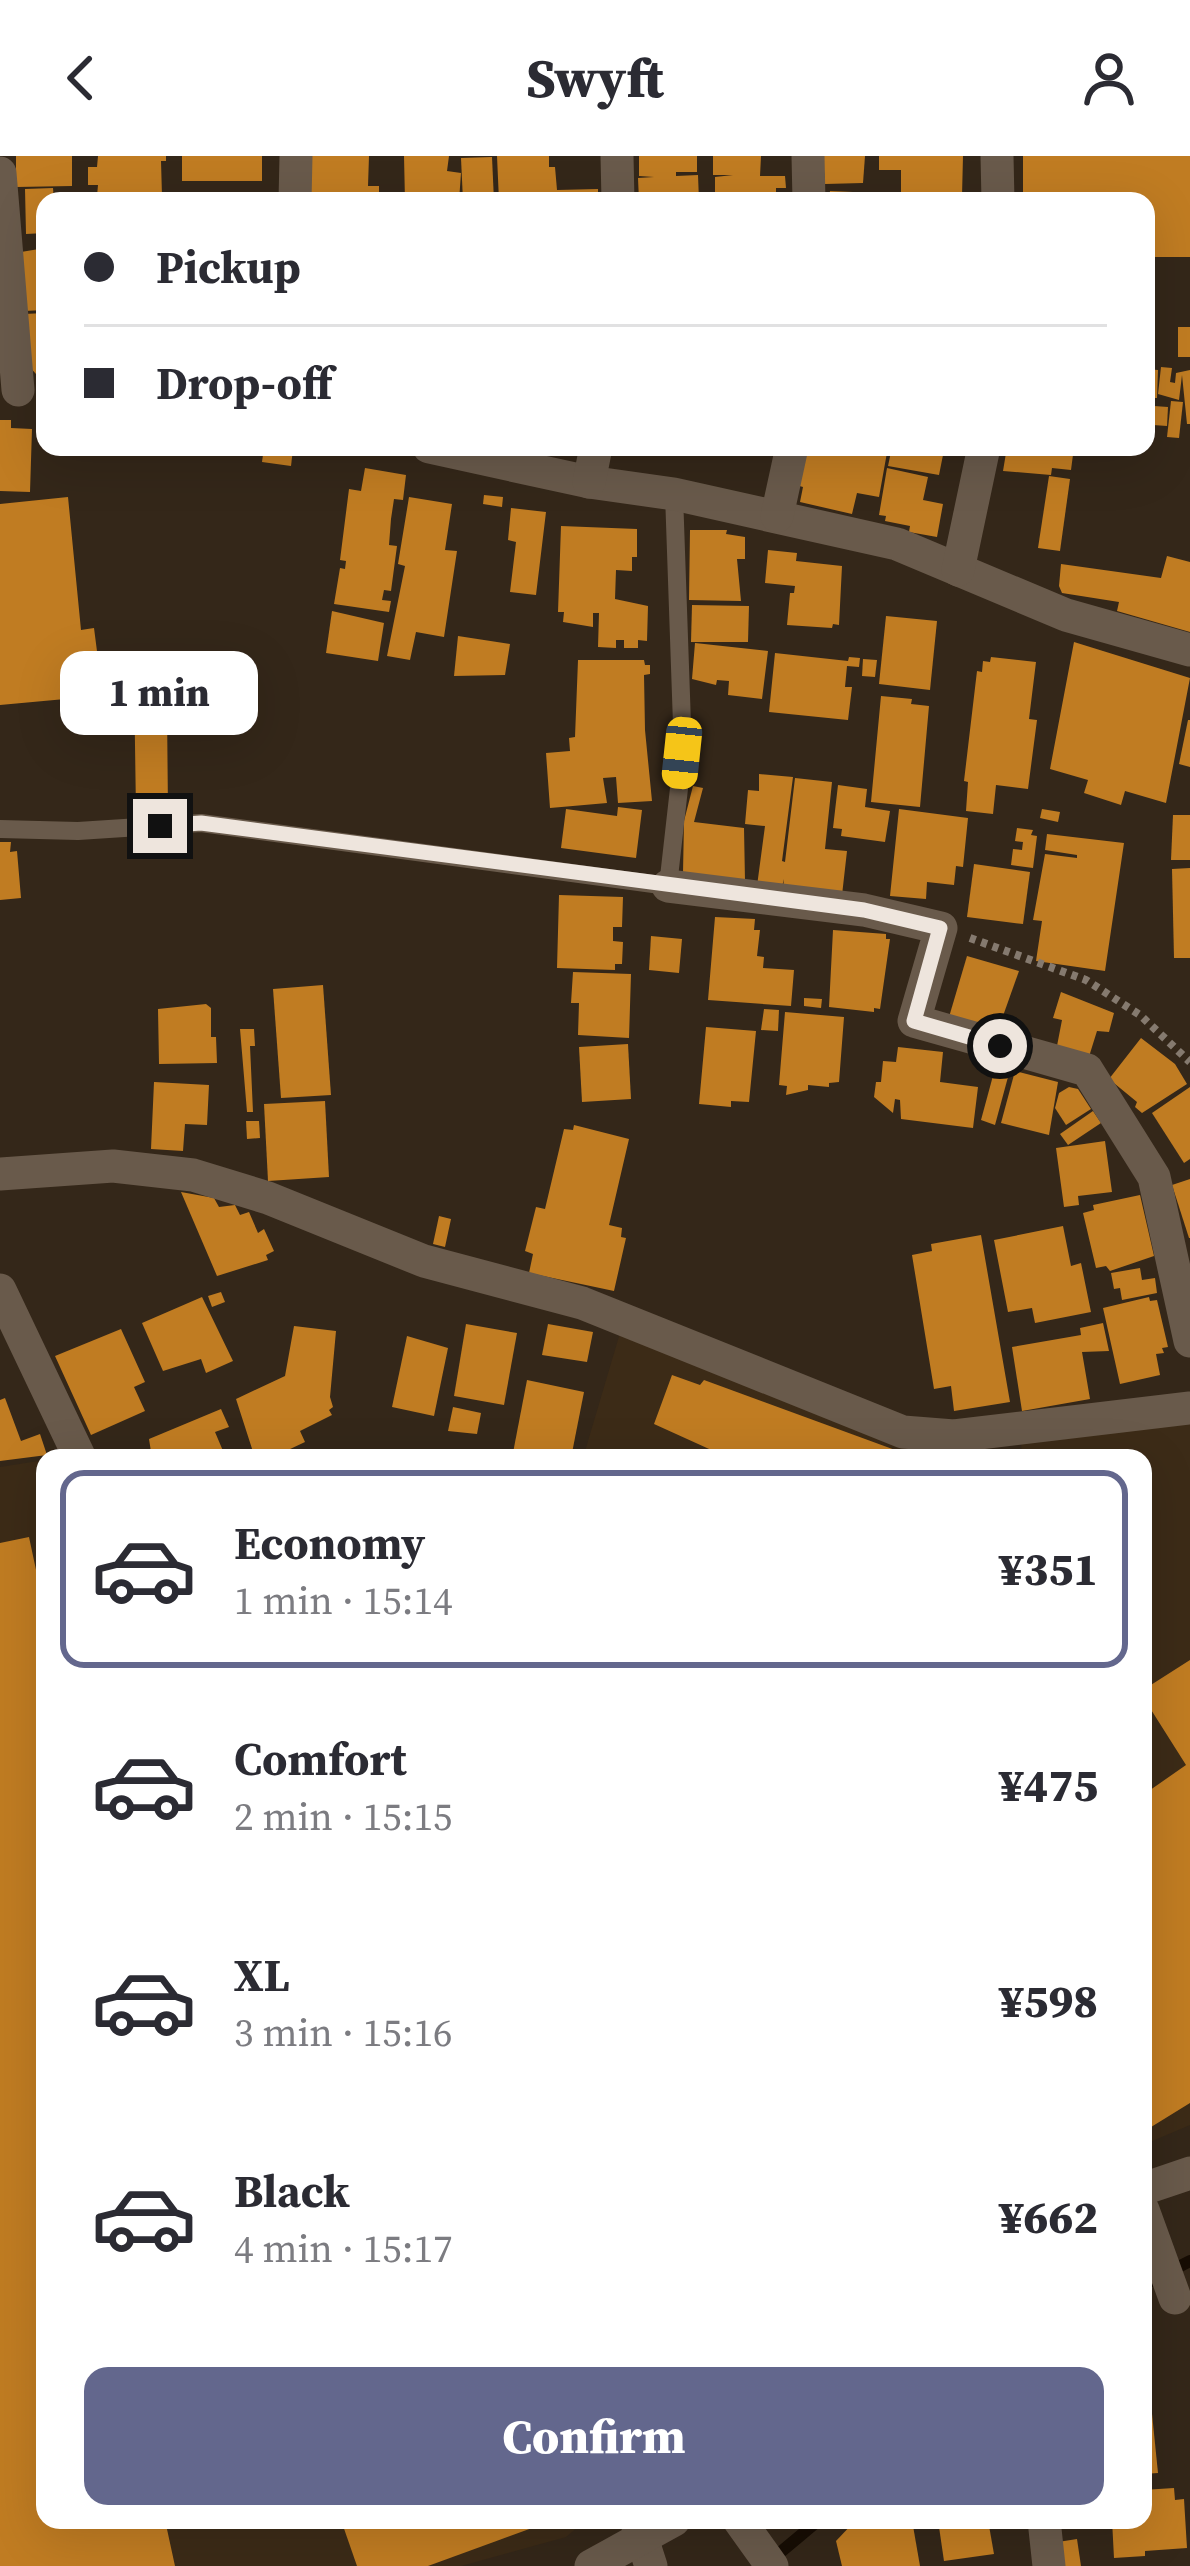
<!DOCTYPE html>
<meta charset="utf-8">
<style>
body{margin:0;font-family:"Source Serif 4",serif;background:#f2f2f3;color:#2b2b33;height:100vh;display:flex;flex-direction:column;font-size:45px;white-space:nowrap}
*{box-sizing:border-box;margin:0}
p{font-size:39px;color:#7c7c81}
.icon{flex:none;width:66px;height:66px;fill:none;stroke:currentColor;stroke-width:2;stroke-linecap:round;stroke-linejoin:round}
.map{position:relative;flex:1;overflow:hidden}
.side{position:absolute;left:36px;top:1293px;width:1116px;height:1080px;display:flex;flex-direction:column;background:#fff;border-radius:24px;box-shadow:0 12px 48px #0002}
.side>*{flex:none}
.top-card{position:absolute;left:36px;top:36px;width:1119px;height:264px;border-radius:24px;box-shadow:0 12px 48px #0002;display:grid;align-content:center;height:264px;padding:0 48px;background:#fff}
.end{position:absolute;width:54px;height:54px;margin:-27px;border:15px solid #eee5dd;background:#111;box-shadow:0 0 0 6px #111}
.from{border-radius:50%}
.bubble{position:absolute;height:84px;border-radius:24px;background:#fff;box-shadow:0 12px 48px #0002;font-size:39px;font-weight:800;line-height:84px;text-align:center}
.car{position:absolute;width:36px;height:72px;margin:-36px -18px;border-radius:15px;box-shadow:0 0 9px 3px #0007;background:linear-gradient(#f5c518 24%,#345 0 40%,#f5c518 0 76%,#345 0 86%,#f5c518 0)}
.top-card b{display:flex;align-items:center;gap:42px;height:114px;font-size:45px}
.top-card b+b{border-top:3px solid #e1e1e2}
.top-card i{width:30px;height:30px;background:#2b2b33}
ul{padding:21px 0 0;list-style:none}
li{display:flex;align-items:center;gap:36px;height:198px;margin:0 24px 18px;padding:0 24px;border:6px solid transparent;border-radius:24px}
li div{flex:1}
li b{display:block;font-size:45px}
li em{font-style:normal;font-weight:800}
li.selected{border-color:#63678d}
li>.icon{width:108px;height:108px;stroke-width:1.5}
.cta{display:flex;gap:24px;margin-top:auto;padding:24px 48px}
.cta a{flex:1;height:138px;border-radius:24px;background:#63678d;color:#fff;font-size:48px;font-weight:800;line-height:138px;text-align:center}
header{display:flex;justify-content:space-between;align-items:center;height:156px;padding:0 48px;background:#fff;font-size:54px;font-weight:800}
.map>svg:first-child{display:block}
</style>
<header><svg class="icon" aria-label="back" viewBox="0 0 24 24"><path d="M15 5l-7 7 7 7"/></svg>Swyft<svg class="icon" aria-label="person" viewBox="0 0 24 24"><circle cx="12" cy="8" r="4"/><path d="M4 21q1-7 8-7t8 7"/></svg></header>
<div class="map">
<svg width="1190" height="2410" viewBox="0 0 1190 2410">
<rect width="100%" height="100%" fill="#342719"/>
<g fill="#3c2b17">
<polygon points="620,1177 900,1290 953,1302 583,1302"/>
<polygon points="1190,1267 1190,1969 1143,1989 1143,1302 989,1302 1022,1297 1021,1288"/>
<polygon points="45,1304 45,2364 586,2364 566,2381 461,2410 0,2410 0,1311"/>
</g>
<g fill="none" stroke-linecap="round" stroke-linejoin="round">
<g stroke="#170d04" stroke-width="12">
<polyline points="1143,2129 1190,2105"/>
<polyline points="770,2405 819,2364"/>
</g>
</g>
<g fill="#c07c22">
<polygon points="16,0 72,0 72,30 16,31"/>
<polygon points="98,0 166,0 166,5 161,5 162,40 149,40 149,45 104,45 104,40 97,40 98,29 88,29 88,11 97,11"/>
<rect x="182" y="0" width="80" height="25"/>
<polygon points="312,0 369,0 368,30 379,30 379,45 310,44"/>
<polygon points="404,0 449,0 447,15 461,17 459,45 405,45"/>
<polygon points="497,0 549,0 549,11 555,11 557,34 598,33 598,45 499,45"/>
<polygon points="639,0 697,0 697,16 676,16 676,20 698,19 699,45 639,45 638,22 654,21 639,20"/>
<polygon points="713,0 761,0 760,20 785,20 786,32 776,32 776,45 715,45 715,21 733,19 713,19"/>
<polygon points="823,0 865,0 863,27 825,28"/>
<polygon points="879,0 963,0 962,40 901,38 901,14 879,14"/>
<polygon points="1023,0 1190,0 1190,101 1146,101 1146,45 1023,45"/>
<polygon points="492,1 494,45 463,45 461,2"/>
<polygon points="53,32 54,45 45,45 45,77 26,78 25,33"/>
<polygon points="830,35 899,38 899,45 829,45"/>
<polygon points="45,92 45,154 24,155 21,96"/>
<polygon points="1146,110 1154,111 1154,129 1146,128"/>
<polygon points="45,157 45,218 36,218 28,209 24,158"/>
<rect x="1178" y="171" width="12" height="30"/>
<polygon points="1161,211 1172,212 1170,226 1175,227 1176,217 1190,214 1190,268 1187,268 1182,219 1179,244 1158,238"/>
<polygon points="1146,213 1158,214 1157,242 1149,242 1150,237 1146,237"/>
<polygon points="1171,245 1183,246 1179,282 1167,281"/>
<polygon points="1154,250 1168,251 1167,270 1153,269"/>
<polygon points="0,264 11,264 11,272 32,273 30,336 0,335"/>
<polygon points="264,291 293,293 291,310 262,306"/>
<polygon points="806,291 888,291 879,341 857,337 852,358 800,346 803,331 796,329"/>
<polygon points="892,291 950,291 949,300 943,299 939,319 888,310"/>
<polygon points="1007,291 1074,291 1071,314 1052,312 1051,319 1003,315"/>
<polygon points="365,312 406,319 403,344 394,343 391,363 389,389 397,390 391,435 384,434 382,444 391,445 389,456 334,448 340,412 345,413 346,405 340,404 349,333 361,335"/>
<polygon points="887,312 928,321 923,344 943,348 937,381 909,376 910,370 885,365 886,360 879,359"/>
<polygon points="1049,320 1070,323 1060,395 1038,392"/>
<polygon points="484,339 503,341 502,351 483,348"/>
<polygon points="68,341 81,474 94,472 98,503 84,505 87,541 0,549 0,348"/>
<polygon points="409,341 452,348 445,394 457,395 444,481 416,476 410,504 387,500 405,410 398,408"/>
<polygon points="511,352 546,356 536,439 510,436 516,386 508,384"/>
<polygon points="561,370 637,373 637,401 632,401 632,415 616,414 615,443 648,450 647,485 638,484 638,492 624,492 624,484 616,484 616,492 598,491 599,457 593,457 593,471 563,466 564,456 558,456"/>
<polygon points="690,374 727,374 726,378 745,381 745,403 737,403 741,445 689,444"/>
<polygon points="768,394 797,397 796,405 842,410 839,469 833,468 832,472 787,469 790,437 794,437 795,430 765,427"/>
<polygon points="1167,400 1190,406 1190,476 1117,455 1119,446 1062,437 1059,430 1061,408 1161,422"/>
<polygon points="692,449 749,450 748,486 691,486"/>
<polygon points="332,455 384,467 378,505 326,497"/>
<polygon points="886,460 937,465 930,534 879,528"/>
<polygon points="458,480 510,488 505,519 454,520"/>
<polygon points="1074,486 1190,522 1166,647 1125,635 1121,649 1084,637 1088,624 1050,613"/>
<polygon points="695,487 768,495 762,543 728,539 729,525 717,524 716,529 692,523"/>
<polygon points="775,497 848,505 849,501 860,502 859,511 847,510 845,531 852,531 848,564 769,556"/>
<polygon points="991,501 1036,506 1029,563 1037,564 1028,633 996,629 993,658 966,655 968,626 964,625 977,515 982,516 983,505 990,506"/>
<polygon points="863,503 877,504 875,521 862,520"/>
<polygon points="578,504 644,504 645,509 650,509 650,518 644,519 645,574 652,645 618,647 616,621 603,622 607,647 550,652 546,597 570,595 569,582 575,581"/>
<polygon points="134,522 167,522 167,528 175,528 175,552 167,552 168,656 136,656"/>
<polygon points="881,540 912,543 911,548 929,550 920,651 871,646"/>
<polygon points="1188,564 1190,564 1190,611 1179,608"/>
<polygon points="759,618 793,621 782,705 785,706 795,622 832,626 825,693 847,695 841,748 782,742 784,723 779,742 757,730 765,670 745,668 748,634 759,635"/>
<polygon points="838,629 867,633 865,651 890,655 885,686 841,680 842,673 833,672"/>
<polygon points="693,630 703,632 694,666 744,672 745,725 683,717 684,665"/>
<polygon points="618,651 642,654 636,702 561,692 566,653 617,660"/>
<polygon points="899,653 968,662 963,711 956,710 954,729 927,726 926,743 890,740"/>
<polygon points="1042,653 1060,656 1058,666 1040,662"/>
<polygon points="1173,659 1190,659 1190,704 1171,704"/>
<polygon points="1017,672 1033,674 1031,679 1037,680 1033,712 1011,709 1013,693 1022,694 1023,686 1015,685"/>
<polygon points="1047,678 1124,687 1105,815 1036,805 1042,765 1033,764 1045,698 1077,702 1077,699 1045,694"/>
<polygon points="0,686 11,686 10,696 17,695 21,742 0,744"/>
<polygon points="974,708 1030,716 1023,768 967,761"/>
<polygon points="1190,712 1190,802 1174,802 1172,713"/>
<polygon points="559,739 623,741 622,771 613,771 613,785 623,786 622,808 615,808 615,814 557,812"/>
<polygon points="715,761 755,763 754,774 760,774 757,800 764,801 763,812 794,814 791,850 708,844"/>
<polygon points="833,774 886,778 886,783 890,783 880,853 874,852 874,856 829,851"/>
<polygon points="651,780 682,783 679,817 649,814"/>
<polygon points="967,800 1019,815 998,874 949,861"/>
<polygon points="573,816 631,818 629,882 578,879 579,847 571,847"/>
<polygon points="323,829 331,939 281,942 273,833"/>
<polygon points="1061,836 1114,857 1109,876 1097,875 1087,907 1056,895 1062,864 1053,862"/>
<polygon points="804,842 822,843 821,852 804,850"/>
<polygon points="206,848 211,852 211,881 216,881 217,907 159,908 158,853"/>
<polygon points="764,853 779,854 778,875 761,874"/>
<polygon points="785,856 844,861 839,926 829,927 829,931 808,929 808,934 786,939 787,930 779,929"/>
<polygon points="706,871 756,875 749,946 731,945 731,951 699,948"/>
<polygon points="240,873 254,873 255,890 250,890 253,956 247,956"/>
<polygon points="1141,882 1175,908 1187,928 1142,957 1135,951 1137,946 1109,923"/>
<polygon points="628,888 631,943 582,946 579,891"/>
<polygon points="898,891 943,896 940,926 978,931 973,972 901,963 900,944 895,943 893,957 874,941 876,926 881,926 883,905 896,906"/>
<polygon points="1015,915 1058,926 1049,979 1001,967"/>
<polygon points="994,916 1008,921 995,969 981,964"/>
<polygon points="154,926 209,929 207,969 185,968 183,995 151,993"/>
<polygon points="1069,931 1078,933 1091,953 1066,969 1055,952 1059,937"/>
<polygon points="1190,931 1190,1003 1184,1007 1152,957"/>
<polygon points="325,945 329,1021 268,1025 264,948"/>
<polygon points="1093,955 1101,967 1068,989 1060,978"/>
<polygon points="246,965 259,965 260,982 247,983"/>
<polygon points="574,969 629,983 609,1069 622,1072 621,1081 626,1082 614,1135 529,1117 533,1098 525,1095 536,1051 545,1053 564,973 573,974"/>
<polygon points="1105,985 1112,1036 1078,1040 1079,1049 1064,1051 1056,992"/>
<polygon points="1190,1023 1190,1082 1189,1082 1172,1029"/>
<polygon points="181,1036 214,1042 219,1051 235,1049 240,1059 249,1056 258,1077 264,1073 274,1095 266,1099 268,1104 217,1120"/>
<polygon points="1140,1039 1154,1100 1110,1115 1106,1110 1096,1112 1083,1057 1094,1054 1093,1049"/>
<polygon points="439,1060 451,1063 445,1091 433,1088"/>
<polygon points="1063,1070 1071,1110 1081,1107 1091,1156 1035,1167 1032,1152 1008,1156 994,1084"/>
<polygon points="981,1079 1010,1246 954,1255 951,1230 934,1233 912,1099 932,1095 931,1088"/>
<polygon points="1140,1112 1142,1124 1155,1122 1157,1137 1122,1144 1120,1132 1114,1133 1111,1117"/>
<polygon points="221,1136 225,1146 212,1151 208,1140"/>
<polygon points="202,1141 233,1205 206,1217 201,1203 163,1215 142,1167"/>
<polygon points="1149,1141 1150,1145 1157,1144 1168,1191 1162,1192 1164,1197 1156,1198 1160,1219 1120,1228 1103,1152"/>
<polygon points="1103,1167 1109,1195 1082,1196 1090,1243 1022,1255 1012,1191 1081,1179 1080,1172"/>
<polygon points="466,1168 517,1177 504,1249 454,1240"/>
<polygon points="548,1168 593,1176 587,1206 542,1199"/>
<polygon points="294,1170 336,1175 330,1241 333,1251 329,1254 332,1259 300,1275 305,1286 271,1302 255,1302 236,1243 285,1220"/>
<polygon points="121,1173 145,1226 134,1231 145,1255 91,1279 55,1200"/>
<polygon points="407,1180 448,1192 434,1260 392,1251"/>
<polygon points="672,1219 700,1229 704,1224 917,1302 729,1302 654,1268"/>
<polygon points="527,1224 584,1236 571,1302 512,1302"/>
<polygon points="5,1242 21,1285 40,1278 47,1299 0,1305 0,1244"/>
<polygon points="453,1251 481,1257 477,1278 448,1275"/>
<polygon points="221,1253 229,1271 215,1276 226,1302 152,1302 149,1283"/>
<polygon points="29,1381 45,1456 45,2364 165,2364 175,2410 0,2410 0,1387"/>
<polygon points="1190,1504 1190,1947 1143,1976 1143,1639 1186,1609 1143,1541 1143,1534"/>
<polygon points="1143,2238 1150,2238 1158,2317 1143,2318"/>
<polygon points="1174,2332 1175,2344 1184,2343 1187,2392 1145,2395 1145,2400 1114,2402 1112,2364 1143,2364 1143,2334"/>
<polygon points="341,2364 554,2364 428,2410 357,2410"/>
<polygon points="866,2364 912,2364 920,2410 842,2410 836,2385 854,2366"/>
<polygon points="938,2364 988,2364 994,2398 944,2405"/>
<polygon points="1077,2383 1081,2410 1060,2410 1058,2386"/>
</g>
<g fill="none" stroke-linecap="round" stroke-linejoin="round">
<polyline stroke="#857a6f" stroke-width="8" stroke-dasharray="6 6" stroke-linecap="butt" points="970,782 1086,824 1140,859 1190,906"/>
<polyline stroke="#695a4b" stroke-width="18" points="0,673 78,675 201,667 668,730 683,597 674,338"/>
<g stroke="#695a4b" stroke-width="33">
<polyline points="617,0 618,45"/>
<polyline points="808,0 809,45"/>
<polyline points="997,0 998,45"/>
<polyline points="0,17 18,234"/>
<polyline points="295,45 296,0"/>
<polyline points="429,291 589,326 674,338 897,388 1066,459 1190,494"/>
<polyline points="589,326 596,291"/>
<polyline points="777,360 792,291"/>
<polyline points="958,414 984,291"/>
<polyline points="668,730 864,754 941,772 914,865 1087,914 1154,1021 1190,1185"/>
<polyline points="0,1018 113,1010 193,1019 268,1042 424,1105 582,1147 903,1276 954,1280 1190,1252"/>
<polyline points="0,1134 80,1302"/>
<polyline points="1143,2054 1175,2142"/>
<polyline points="636,2364 651,2410"/>
<polyline points="739,2364 772,2410"/>
<polyline points="1044,2364 1049,2410"/>
</g>
<g stroke="#695a4b" stroke-width="33">
<polyline points="1143,2033 1190,2017"/>
<polyline points="591,2410 674,2364"/>
</g>
</g>
<g fill="none" stroke-linecap="round" stroke-linejoin="round">
<polyline stroke="#eee5dd" stroke-width="15" points="160,670 201,667 864,754 940,772 914,865 1000,890"/>
</g>
</svg>
<i class="end from" style="left:1000px;top:890px"></i>
<i class="end" style="left:160px;top:670px"></i>
<div class="bubble" style="left:60px;top:495px;width:198px">1 min</div>
<i class="car" style="left:682px;top:597px;rotate:186deg"></i>
<div class="top-card">
<b><i class="from"></i>Pickup</b>
<b><i></i>Drop-off</b>
</div>
<section class="side">
<ul>
<li class="selected"><svg class="icon" aria-label="car" viewBox="0 0 24 24"><path d="M5 17H2v-5l4-1 3-4h7l3 4 3 1v5h-3M9 17h6M6 11h13"/><circle cx="7" cy="17" r="2"/><circle cx="17" cy="17" r="2"/></svg><div><b>Economy</b><p>1 min · 15:14</p></div><em>¥351</em></li>
<li><svg class="icon" aria-label="car" viewBox="0 0 24 24"><path d="M5 17H2v-5l4-1 3-4h7l3 4 3 1v5h-3M9 17h6M6 11h13"/><circle cx="7" cy="17" r="2"/><circle cx="17" cy="17" r="2"/></svg><div><b>Comfort</b><p>2 min · 15:15</p></div><em>¥475</em></li>
<li><svg class="icon" aria-label="car" viewBox="0 0 24 24"><path d="M5 17H2v-5l4-1 3-4h7l3 4 3 1v5h-3M9 17h6M6 11h13"/><circle cx="7" cy="17" r="2"/><circle cx="17" cy="17" r="2"/></svg><div><b>XL</b><p>3 min · 15:16</p></div><em>¥598</em></li>
<li><svg class="icon" aria-label="car" viewBox="0 0 24 24"><path d="M5 17H2v-5l4-1 3-4h7l3 4 3 1v5h-3M9 17h6M6 11h13"/><circle cx="7" cy="17" r="2"/><circle cx="17" cy="17" r="2"/></svg><div><b>Black</b><p>4 min · 15:17</p></div><em>¥662</em></li>
</ul>
<div class="cta"><a>Confirm</a></div>
</section>
</div>
